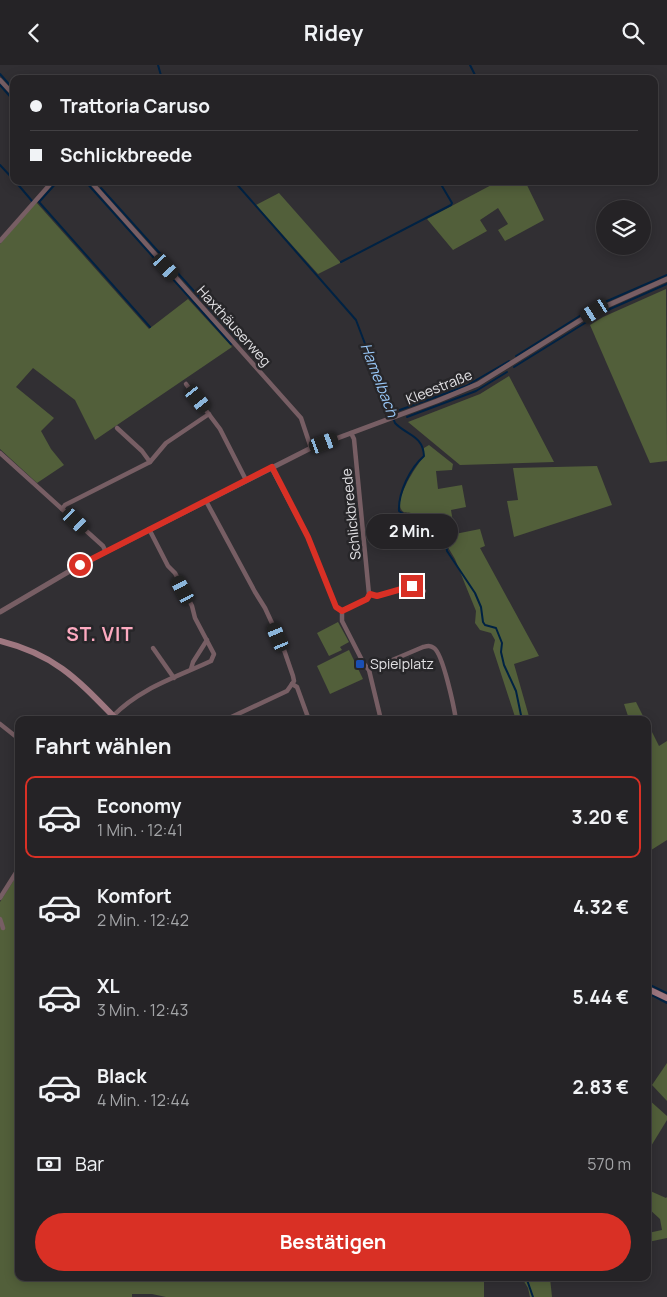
<!DOCTYPE html>
<html lang="de">
<meta charset="utf-8">
<style>
body{margin:0;font-family:Manrope,sans-serif;background:#2d2b2e;color:#f1f3f6;height:100vh;display:flex;flex-direction:column;font-size:19px;white-space:nowrap}
*{box-sizing:border-box;margin:0}
p{font-size:16px;color:#a3a4a7}
.icon{flex:none;width:28px;height:28px;fill:none;stroke:currentColor;stroke-width:2;stroke-linecap:round;stroke-linejoin:round}
.map{position:relative;flex:1;overflow:hidden}
.side{position:absolute;left:15px;top:651px;width:636px;height:565px;display:flex;flex-direction:column;background:#252326;border-radius:10px;box-shadow:0 2px 12px #0003,0 0 0 1px #424043}
.side>*{flex:none}
.top-card{position:absolute;left:10px;top:10px;width:648px;height:110px;border-radius:10px;box-shadow:0 2px 12px #0003,0 0 0 1px #424043;display:grid;align-content:center;height:110px;padding:0 20px;background:#252326}
.fabs{position:absolute;left:596px;top:135px;display:grid;gap:10px}
.fabs a{display:grid;place-items:center;width:55px;height:55px;border-radius:50%;background:#252326;box-shadow:0 2px 12px #0003,0 0 0 1px #424043;font-size:25px}
.end{position:absolute;width:22px;height:22px;margin:-11px;border:6px solid #d93025;background:#fff;box-shadow:0 0 0 2px #fff}
.from{border-radius:50%}
.bubble{position:absolute;height:35px;border-radius:18px;background:#252326;box-shadow:0 2px 12px #0003,0 0 0 1px #424043;font-size:16px;font-weight:700;line-height:35px;text-align:center}
.car{position:absolute;width:15px;height:30px;margin:-15px -8px;border-radius:6px;box-shadow:0 0 4px 1px #0007;background:linear-gradient(#222 24%,#8ab4d8 0 40%,#222 0 76%,#8ab4d8 0 86%,#222 0)}
.top-card b{display:flex;align-items:center;gap:18px;height:48px;font-size:19px}
.top-card b+b{border-top:1px solid #424043}
.top-card i{width:12px;height:12px;background:#f1f3f6}
ul{padding:0;list-style:none}
li{display:flex;align-items:center;gap:15px;height:82px;margin:0 10px 8px;padding:0 10px;border:2px solid transparent;border-radius:10px}
li div{flex:1}
li b{display:block;font-size:19px}
li em{font-style:normal;font-weight:700}
li.selected{border-color:#d93025}
li>.icon{width:45px;height:45px;stroke-width:1.5}
h2{padding:0 20px;font-size:22px;line-height:60px}
.pay{display:flex;align-items:center;gap:12px;height:55px;padding:0 20px;font-size:19px}
.pay p{margin-inline-start:auto}
.button{display:flex;gap:10px;margin-top:auto;padding:10px 20px}
.button a{flex:1;height:58px;border-radius:30px;background:#d93025;color:#fff;font-size:20px;font-weight:700;line-height:58px;text-align:center}
header{display:flex;justify-content:space-between;align-items:center;height:65px;padding:0 20px;background:#252326;font-size:22px;font-weight:700}
.map>svg:first-child{display:block}
</style>
<header><svg class="icon" aria-label="back" viewBox="0 0 24 24"><path d="M15 5l-7 7 7 7"/></svg>Ridey<svg class="icon" aria-label="search" viewBox="0 0 24 24"><circle cx="10" cy="10" r="6"/><path d="M15 15l6 6"/></svg></header>
<div class="map">
<svg width="667" height="1232" viewBox="0 0 667 1232">
<rect width="100%" height="100%" fill="#312f33"/>
<g fill="#525f3a">
<polygon points="499,116 525,116 544,155 505,176 498,165 508,159 498,143 480,155 487,166 453,185 427,154"/>
<polygon points="279,128 340,197 340,198 318,209 256,140"/>
<polygon points="36,137 149,264 188,234 232,282 95,375 75,335 33,303 16,322 54,353 41,366 51,384 64,400 37,418 0,384 0,179"/>
<polygon points="666,224 667,396 650,398 590,260 603,252"/>
<polygon points="509,311 554,397 460,400 408,357 480,329"/>
<path d="M429 380 453 399 452 405 436 406 438 424 462 420 466 442 451 445 455 469 480 464 485 481 480 483 539 591 514 599 530 655H516L493 584 495 575 491 568 480 565 475 558 476 546 467 524 455 494 449 484 447 466H438L427 474H425L423 471 424 463C421 458 417 450 411 448 408 447 403 449 401 444 395 434 416 400 424 392V383Z"/>
<polygon points="597,401 612,440 514,472 507,436 518,435 513,403"/>
<polygon points="338,557 349,577 340,582 342,585 329,591 317,568"/>
<polygon points="349,585 363,614 330,629 317,601"/>
<polygon points="636,637 645,655 621,655 628,651 624,639"/>
<polygon points="648,659 659,681 667,676 667,775 648,787"/>
<polygon points="19,807 19,1212 484,1212 484,1232 166,1232 152,1229 132,1229 132,1232 0,1232 0,837"/>
<polygon points="667,998 667,1036 652,1020"/>
<polygon points="648,1034 667,1051 667,1055 648,1086"/>
<polygon points="648,1125 666,1133 667,1132 667,1173 648,1177 648,1168 662,1165 660,1154 648,1143"/>
<polygon points="522,1213 550,1213 552,1232 530,1232 528,1223"/>
</g>
<g fill="none" stroke-linecap="round" stroke-linejoin="round">
<g stroke="#002243" stroke-width="2">
<polyline points="158,0 162,14"/>
<polyline points="470,0 477,14"/>
<polyline points="0,9 14,25"/>
<polyline points="0,20 14,36"/>
<polyline points="0,100 14,115"/>
<polyline points="15,116 32,136"/>
<polyline points="58,116 39,137 150,262"/>
<polyline points="85,116 231,279"/>
<polyline points="95,116 98,119"/>
<path d="M234 116 356 255 395 358C406 370 423 370 424 391 410 403 398 428 399 446L409 453H413L422 464V472L424 476H426L438 467H445L447 486 475 528 481 542 483 557 485 560 496 563 502 578 501 587 504 600 516 626 522 655"/>
<polyline points="101,123 239,276"/>
<polyline points="341,197 451,140 452,138 439,116"/>
<polyline points="598,240 667,210"/>
<polyline points="601,248 667,219"/>
<polyline points="516,291 586,247"/>
<polyline points="514,302 593,253"/>
<polyline points="397,346 466,321 509,296"/>
<polyline points="407,352 476,326 507,307"/>
<polyline points="648,919 667,928"/>
<polyline points="648,928 667,938"/>
<polyline points="526,1212 533,1232"/>
</g>
<g stroke="#775e64" stroke-width="4.5">
<polyline points="0,15 14,30"/>
<polyline points="90,116 301,353 311,383"/>
<polyline points="0,176 53,116"/>
<polyline points="186,319 220,364 246,415"/>
<polyline points="117,363 142,386 150,397"/>
<polyline points="0,388 103,481 106,487"/>
<polyline points="271,402 308,472 336,542 342,546"/>
<polyline points="206,436 255,527 265,543 283,582 293,611 294,616 292,619"/>
<polyline points="62,444 65,440 150,397 166,378 209,349"/>
<polyline points="369,529 377,531 412,521 424,526"/>
<polyline points="342,546 367,534 369,529 354,374 351,368"/>
<polyline points="342,546 342,556 364,599 369,605 381,655"/>
<polyline points="153,583 174,613"/>
<polyline points="191,604 193,597 207,575"/>
<path d="M369 605 423 582C427 581 430 580 434 583 443 589 454 642 456 655"/>
<polyline points="292,619 297,622 309,655"/>
<path d="M113 651C140 623 177 612 211 596L214 589 195 553 192 541 175 508 168 501 149 464"/>
<polyline points="225,655 287,626 292,619"/>
<polyline points="0,659 19,674"/>
<polyline points="0,833 19,803"/>
<polyline points="0,854 3,863"/>
</g>
<polyline stroke="#775e64" stroke-width="5" points="0,547 80,500 311,383 437,336 478,319 595,246 667,214"/>
<g stroke="#9e7780" stroke-width="6">
<path d="M0 576C56 590 78 615 117 655"/>
<polyline points="648,924 667,933"/>
</g>
</g>
<g fill="none" stroke-linecap="round" stroke-linejoin="round">
<polyline stroke="#d93025" stroke-width="6" points="80,500 272,402 308,472 336,542 342,546 367,534 370,529 377,531 412,521"/>
</g>
<rect fill="#1a4fb4" stroke="#272629" stroke-width="2" x="355" y="594" width="10" height="10" rx="2.5"/>
<g text-anchor="middle" stroke-width="5" stroke-linejoin="round" paint-order="stroke">
<g font-size="14" fill="#e2e1e4" stroke="#272629">
<text transform="translate(234 261) rotate(48)" y="5">Haxthäuserweg</text>
<text transform="translate(439 322) rotate(-22)" y="5">Kleestraße</text>
<text transform="translate(351 449) rotate(-96)" y="5">Schlickbreede</text>
</g>
<g font-size="14" fill="#e2e1e4" stroke="#272629" text-anchor="start">
<text x="370" y="604">Spielplatz</text>
</g>
<g font-size="15" font-style="italic" fill="#99c8f8" stroke="#272629">
<text transform="translate(379 315) rotate(69)" y="5">Hamelbach</text>
</g>
<g font-size="19" font-weight="bold" letter-spacing="1" fill="#fdaac0" stroke="#272629">
<text x="100" y="576">ST. VIT</text>
</g>
</g>
</svg>
<div class="fabs">
<a><svg class="icon" aria-label="layers" viewBox="0 0 24 24"><path d="M12 4l9 5-9 5-9-5zM3 14l9 5 9-5"/></svg></a>
</div>
<i class="end from" style="left:80px;top:500px"></i>
<i class="end" style="left:412px;top:521px"></i>
<div class="bubble" style="left:366px;top:449px;width:92px">2 Min.</div>
<i class="car" style="left:166px;top:202px;rotate:138deg"></i>
<i class="car" style="left:595px;top:246px;rotate:238deg"></i>
<i class="car" style="left:198px;top:334px;rotate:141deg"></i>
<i class="car" style="left:324px;top:378px;rotate:70deg"></i>
<i class="car" style="left:76px;top:456px;rotate:133deg"></i>
<i class="car" style="left:183px;top:525px;rotate:332deg"></i>
<i class="car" style="left:278px;top:572px;rotate:337deg"></i>
<div class="top-card">
<b><i class="from"></i>Trattoria Caruso</b>
<b><i></i>Schlickbreede</b>
</div>
<section class="side">
<h2>Fahrt wählen</h2>
<ul>
<li class="selected"><svg class="icon" aria-label="car" viewBox="0 0 24 24"><path d="M5 17H2v-5l4-1 3-4h7l3 4 3 1v5h-3M9 17h6M6 11h13"/><circle cx="7" cy="17" r="2"/><circle cx="17" cy="17" r="2"/></svg><div><b>Economy</b><p>1 Min. · 12:41</p></div><em>3.20 €</em></li>
<li><svg class="icon" aria-label="car" viewBox="0 0 24 24"><path d="M5 17H2v-5l4-1 3-4h7l3 4 3 1v5h-3M9 17h6M6 11h13"/><circle cx="7" cy="17" r="2"/><circle cx="17" cy="17" r="2"/></svg><div><b>Komfort</b><p>2 Min. · 12:42</p></div><em>4.32 €</em></li>
<li><svg class="icon" aria-label="car" viewBox="0 0 24 24"><path d="M5 17H2v-5l4-1 3-4h7l3 4 3 1v5h-3M9 17h6M6 11h13"/><circle cx="7" cy="17" r="2"/><circle cx="17" cy="17" r="2"/></svg><div><b>XL</b><p>3 Min. · 12:43</p></div><em>5.44 €</em></li>
<li><svg class="icon" aria-label="car" viewBox="0 0 24 24"><path d="M5 17H2v-5l4-1 3-4h7l3 4 3 1v5h-3M9 17h6M6 11h13"/><circle cx="7" cy="17" r="2"/><circle cx="17" cy="17" r="2"/></svg><div><b>Black</b><p>4 Min. · 12:44</p></div><em>2.83 €</em></li>
</ul>
<div class="pay"><svg class="icon" aria-label="cash" viewBox="0 0 24 24"><path d="M3 7h18v10H3z"/><circle cx="12" cy="12" r="2"/></svg>Bar<p>570 m</p></div>
<div class="button"><a>Bestätigen</a></div>
</section>
</div>
